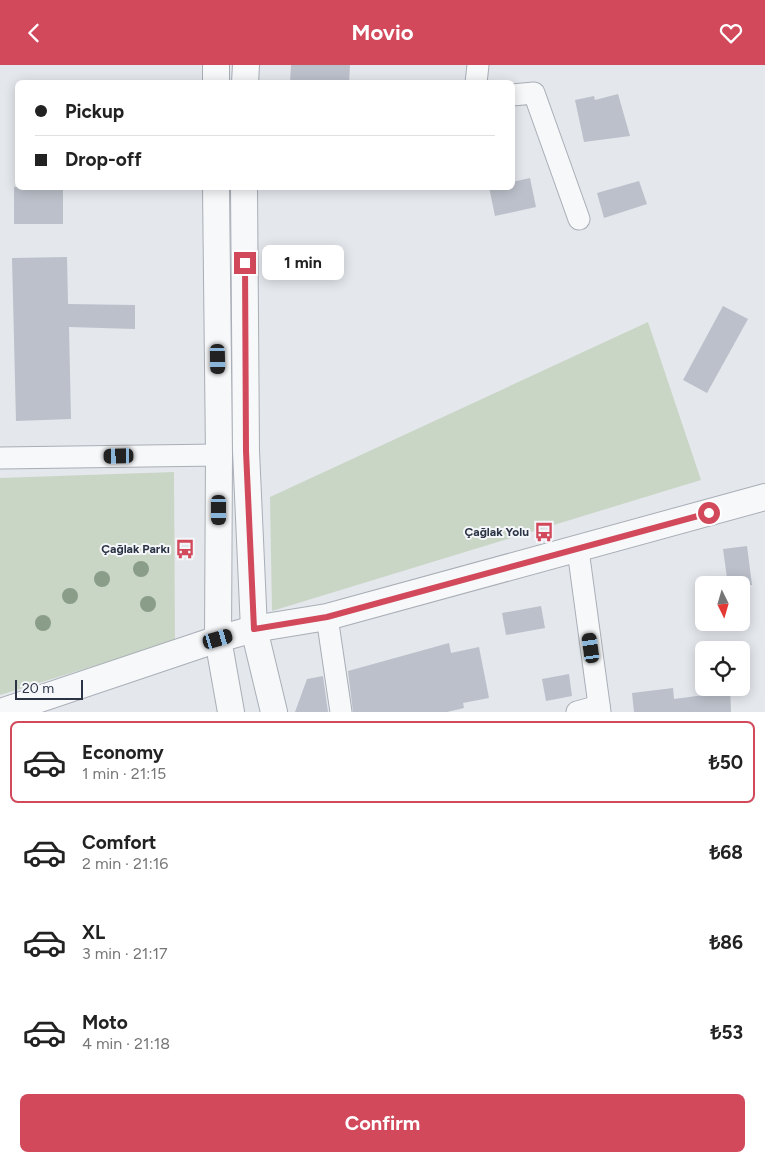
<!DOCTYPE html>
<meta charset="utf-8">
<style>
body{margin:0;font-family:Figtree,sans-serif;background:#f2f2f2;color:#222;height:100vh;display:flex;flex-direction:column;font-size:19px;white-space:nowrap}
*{box-sizing:border-box;margin:0}
p{font-size:16px;color:#767676}
.icon{flex:none;width:28px;height:28px;fill:none;stroke:currentColor;stroke-width:2;stroke-linecap:round;stroke-linejoin:round}
.map{position:relative;height:647px;overflow:hidden}
.drawer{display:flex;flex-direction:column;background:#fff;flex:1}
.drawer>*{flex:none}
.top-card{position:absolute;left:15px;top:15px;width:500px;height:110px;border-radius:8px;box-shadow:0 2px 12px #0003;display:grid;align-content:center;height:110px;padding:0 20px;background:#fff}
.needle{width:32px;rotate:175deg}
.fabs{position:absolute;left:695px;top:511px;display:grid;gap:10px}
.fabs a{display:grid;place-items:center;width:55px;height:55px;border-radius:8px;background:#fff;box-shadow:0 2px 12px #0003;font-size:25px}
.scale{position:absolute;left:15px;bottom:12px;width:68px;box-sizing:border-box;padding-left:5px;border:2px solid #2b3445;border-top:0;font-size:14px;line-height:18px;white-space:nowrap;color:#2b3445;-webkit-text-stroke:4px #f4f6f9;paint-order:stroke}
.end{position:absolute;width:22px;height:22px;margin:-11px;border:6px solid #d1495b;background:#fff;box-shadow:0 0 0 2px #fff}
.from{border-radius:50%}
.bubble{position:absolute;height:35px;border-radius:8px;background:#fff;box-shadow:0 2px 12px #0003;font-size:16px;font-weight:700;line-height:35px;text-align:center}
.car{position:absolute;width:15px;height:30px;margin:-15px -8px;border-radius:6px;box-shadow:0 0 4px 1px #0007;background:linear-gradient(#222 24%,#8ab4d8 0 40%,#222 0 76%,#8ab4d8 0 86%,#222 0)}
.top-card b{display:flex;align-items:center;gap:18px;height:48px;font-size:19px}
.top-card b+b{border-top:1px solid #e0e0e0}
.top-card i{width:12px;height:12px;background:#222}
ul{padding:9px 0 0;list-style:none}
li{display:flex;align-items:center;gap:15px;height:82px;margin:0 10px 8px;padding:0 10px;border:2px solid transparent;border-radius:8px}
li div{flex:1}
li b{display:block;font-size:19px}
li em{font-style:normal;font-weight:700}
li.current{border-color:#d1495b}
li>.icon{width:45px;height:45px;stroke-width:1.5}
.button{display:flex;gap:10px;margin-top:auto;padding:10px 20px}
.button a{flex:1;height:58px;border-radius:8px;background:#d1495b;color:#fff;font-size:20px;font-weight:700;line-height:58px;text-align:center}
header{display:flex;justify-content:space-between;align-items:center;height:65px;padding:0 20px;background:#d1495b;color:#fff;font-size:22px;font-weight:700}
.map>svg:first-child{display:block}
</style>
<header><svg class="icon" aria-label="back" viewBox="0 0 24 24"><path d="M15 5l-7 7 7 7"/></svg>Movio<svg class="icon" aria-label="heart" viewBox="0 0 24 24"><path d="M12 20l-8-8c-3-5 5-10 8-4 3-6 11-1 8 4z"/></svg></header>
<div class="map">
<svg width="765" height="647" viewBox="0 0 765 647">
<rect width="100%" height="100%" fill="#e4e7ec"/>
<g fill="#c9d6c5">
<polygon points="648,257 701,415 272,546 270,432"/>
<polygon points="174,407 175,576 0,630 0,413"/>
</g>
<g fill="#bbc0ca">
<polygon points="291,0 350,0 349,18 290,18"/>
<polygon points="618,29 630,71 584,77 575,35 594,31 595,35"/>
<polygon points="530,113 536,142 495,151 489,122 512,122 512,117"/>
<polygon points="639,116 647,139 604,153 597,128"/>
<rect x="14" y="122" width="49" height="37"/>
<polygon points="67,192 68,239 135,240 135,264 69,262 71,354 16,356 12,193"/>
<polygon points="723,241 748,254 707,328 683,315"/>
<polygon points="747,481 752,520 728,520 723,484"/>
<polygon points="541,541 545,563 506,570 502,548"/>
<polygon points="449,578 451,588 479,582 489,633 463,638 464,643 447,647 353,647 348,606"/>
<polygon points="569,609 572,631 546,636 542,614"/>
<polygon points="323,611 328,647 295,647 307,614"/>
<polygon points="711,622 730,622 731,647 634,647 632,628 673,623 674,634 712,629"/>
</g>
<g fill="none" stroke-linecap="round" stroke-linejoin="round">
<defs>
<g id="minor">
<polyline points="476,18 478,0"/>
<polyline points="512,30 534,28 579,154"/>
<polyline points="0,393 219,390"/>
<polyline points="578,485 600,647"/>
<polyline points="327,552 341,647"/>
<polyline points="577,647 599,641"/>
</g>
<g id="tertiary">
<polyline points="216,18 216,0"/>
<polyline points="245,18 246,0"/>
<polyline points="216,122 219,390 218,574 231,647"/>
<polyline points="244,122 246,386 254,564 274,647"/>
<polyline points="1,647 218,574 254,564 327,552 765,432"/>
</g>
</defs>
<use href="#minor" stroke="#a9aeb7" stroke-width="23"/>
<use href="#tertiary" stroke="#a9aeb7" stroke-width="28"/>
<use href="#minor" stroke="#f7f8fa" stroke-width="21"/>
<use href="#tertiary" stroke="#f7f8fa" stroke-width="26"/>
</g>
<g fill="#899d89">
<circle cx="141" cy="504" r="8"/>
<circle cx="102" cy="514" r="8"/>
<circle cx="70" cy="531" r="8"/>
<circle cx="148" cy="539" r="8"/>
<circle cx="43" cy="558" r="8"/>
</g>
<g fill="none" stroke-linecap="round" stroke-linejoin="round">
<polyline stroke="#d1495b" stroke-width="6" points="245,198 246,386 254,564 327,552 709,448"/>
</g>
<defs>
<symbol id="bus-bare" viewBox="-9 -9 18 18"><path d="M-5-6H5V4H4V6H2V4H-2V6H-4V4H-5ZM-3.5-4V0h7V-4ZM-3.5 1.2v1.5H-2V1.2ZM2 1.2v1.5H3.5V1.2Z" fill="#d1495b" stroke="#f4f6f9" stroke-width="2.5" paint-order="stroke"/></symbol>
</defs>
<g fill-rule="evenodd">
<use href="#bus-bare" x="530" y="453" width="28" height="28"/>
<use href="#bus-bare" x="171" y="470" width="28" height="28"/>
</g>
<g text-anchor="middle" stroke-width="4" stroke-linejoin="round" paint-order="stroke">
<g font-size="12" font-weight="bold" fill="#2b3445" stroke="#f4f6f9" text-anchor="end">
<text x="529" y="471">Çağlak Yolu</text>
<text x="170" y="488">Çağlak Parkı</text>
</g>
</g>
</svg>
<div class="fabs">
<a><svg class="needle" viewBox="-14 -14 28 28"><path d="M0-13l5 13h-10z" fill="#e53935"/><path d="M0 13l5-13h-10z" fill="#767676"/></svg></a>
<a><svg class="icon" aria-label="locate" viewBox="0 0 24 24"><circle cx="12" cy="12" r="6"/><path d="M12 2v4M12 18v4M2 12h4M18 12h4"/></svg></a>
</div>
<div class="scale">20 m</div>
<i class="end from" style="left:709px;top:448px"></i>
<i class="end" style="left:245px;top:198px"></i>
<div class="bubble" style="left:262px;top:180px;width:82px">1 min</div>
<i class="car" style="left:218px;top:294px;rotate:179deg"></i>
<i class="car" style="left:119px;top:391px;rotate:269deg"></i>
<i class="car" style="left:219px;top:445px;rotate:180deg"></i>
<i class="car" style="left:218px;top:574px;rotate:74deg"></i>
<i class="car" style="left:591px;top:583px;rotate:352deg"></i>
<div class="top-card">
<b><i class="from"></i>Pickup</b>
<b><i></i>Drop-off</b>
</div>
</div>
<section class="drawer">
<ul>
<li class="current"><svg class="icon" aria-label="car" viewBox="0 0 24 24"><path d="M5 17H2v-5l4-1 3-4h7l3 4 3 1v5h-3M9 17h6M6 11h13"/><circle cx="7" cy="17" r="2"/><circle cx="17" cy="17" r="2"/></svg><div><b>Economy</b><p>1 min · 21:15</p></div><em>₺50</em></li>
<li><svg class="icon" aria-label="car" viewBox="0 0 24 24"><path d="M5 17H2v-5l4-1 3-4h7l3 4 3 1v5h-3M9 17h6M6 11h13"/><circle cx="7" cy="17" r="2"/><circle cx="17" cy="17" r="2"/></svg><div><b>Comfort</b><p>2 min · 21:16</p></div><em>₺68</em></li>
<li><svg class="icon" aria-label="car" viewBox="0 0 24 24"><path d="M5 17H2v-5l4-1 3-4h7l3 4 3 1v5h-3M9 17h6M6 11h13"/><circle cx="7" cy="17" r="2"/><circle cx="17" cy="17" r="2"/></svg><div><b>XL</b><p>3 min · 21:17</p></div><em>₺86</em></li>
<li><svg class="icon" aria-label="car" viewBox="0 0 24 24"><path d="M5 17H2v-5l4-1 3-4h7l3 4 3 1v5h-3M9 17h6M6 11h13"/><circle cx="7" cy="17" r="2"/><circle cx="17" cy="17" r="2"/></svg><div><b>Moto</b><p>4 min · 21:18</p></div><em>₺53</em></li>
</ul>
<div class="button"><a>Confirm</a></div>
</section>
